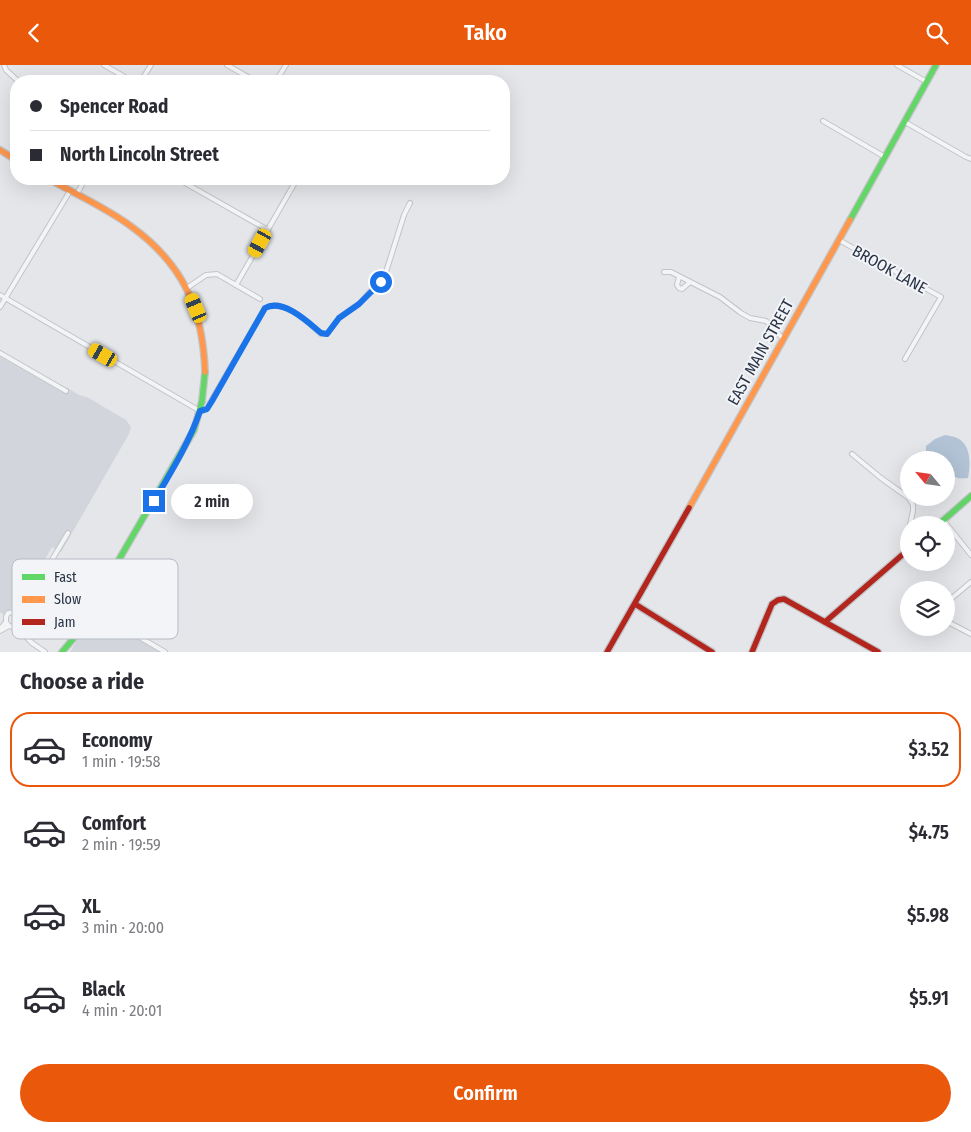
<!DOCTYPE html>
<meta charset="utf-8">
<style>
body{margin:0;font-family:"Fira Sans Condensed",sans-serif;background:#f2f2f3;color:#2b2b33;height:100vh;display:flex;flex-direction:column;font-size:19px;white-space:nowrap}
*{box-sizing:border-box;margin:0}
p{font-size:16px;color:#7c7c81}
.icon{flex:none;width:28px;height:28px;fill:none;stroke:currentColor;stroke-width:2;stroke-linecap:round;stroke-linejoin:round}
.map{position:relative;height:587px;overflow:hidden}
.side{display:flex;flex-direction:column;background:#fff;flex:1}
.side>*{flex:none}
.guide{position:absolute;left:10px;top:10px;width:500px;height:110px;border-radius:20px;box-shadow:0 5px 20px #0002;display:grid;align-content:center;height:110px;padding:0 20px;background:#fff}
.needle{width:32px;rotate:299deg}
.fabs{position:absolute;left:900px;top:386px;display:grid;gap:10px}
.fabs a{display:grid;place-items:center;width:55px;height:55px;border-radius:50%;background:#fff;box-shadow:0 5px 20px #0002;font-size:25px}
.end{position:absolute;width:22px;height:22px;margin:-11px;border:6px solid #1a73e8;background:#fff;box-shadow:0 0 0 2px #fff}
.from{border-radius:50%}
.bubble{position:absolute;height:35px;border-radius:18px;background:#fff;box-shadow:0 5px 20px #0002;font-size:16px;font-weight:600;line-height:35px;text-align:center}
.car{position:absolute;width:15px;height:30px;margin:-15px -8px;border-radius:6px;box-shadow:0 0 4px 1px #0007;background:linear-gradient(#f5c518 24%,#345 0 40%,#f5c518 0 76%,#345 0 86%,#f5c518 0)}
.guide b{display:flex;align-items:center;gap:18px;height:48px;font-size:19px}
.guide b+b{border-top:1px solid #e1e1e2}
.guide i{width:12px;height:12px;background:#2b2b33}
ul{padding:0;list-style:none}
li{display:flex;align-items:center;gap:15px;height:75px;margin:0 10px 8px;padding:0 10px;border:2px solid transparent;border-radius:20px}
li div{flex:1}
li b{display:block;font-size:19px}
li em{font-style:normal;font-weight:600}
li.current{border-color:#ea580c}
li>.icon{width:45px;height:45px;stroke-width:1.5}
h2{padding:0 20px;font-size:22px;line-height:60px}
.cta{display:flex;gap:10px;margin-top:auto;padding:10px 20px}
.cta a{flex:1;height:58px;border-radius:30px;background:#ea580c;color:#fff;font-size:20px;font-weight:600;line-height:58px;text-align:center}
header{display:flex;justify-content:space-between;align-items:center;height:65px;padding:0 20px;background:#ea580c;color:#fff;font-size:22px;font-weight:600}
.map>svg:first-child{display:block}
</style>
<header><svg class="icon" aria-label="back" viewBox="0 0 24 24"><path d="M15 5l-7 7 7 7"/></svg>Tako<svg class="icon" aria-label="search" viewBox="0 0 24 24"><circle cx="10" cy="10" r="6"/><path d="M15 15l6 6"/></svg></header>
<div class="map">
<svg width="971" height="587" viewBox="0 0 971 587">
<rect width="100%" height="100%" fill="#e4e6e9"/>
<g fill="#d2d6dc">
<polygon points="0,292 63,327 66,322 79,330 87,332 126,355 131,362 129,369 61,487 52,482 17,542 8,553 0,547"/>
<polygon points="95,548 165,587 70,587 91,551"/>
</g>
<path fill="#b1c3d5" d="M945 370C949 371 953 371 957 373 971 379 971 400 968 413 954 415 946 410 946 395H934L926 392V381L935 374Z"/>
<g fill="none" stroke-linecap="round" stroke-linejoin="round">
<defs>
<g id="street">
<polyline points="4,0 6,5 18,16"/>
<polyline points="104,0 132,16"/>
<polyline points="227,0 255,16"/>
<polyline points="897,0 927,17"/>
<polyline points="141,16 151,0"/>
<polyline points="276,16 286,0"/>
<polyline points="823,56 885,92"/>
<polyline points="905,57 966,92 971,94"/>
<polyline points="178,114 268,165"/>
<polyline points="77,129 85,114"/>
<polyline points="839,175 941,232 905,294"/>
<polyline points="664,207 671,207 720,232 741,248 750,253 766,256 772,261 783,274"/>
<polyline points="679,212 677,220 679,223 682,224 689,218"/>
<polyline points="236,220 297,114"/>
<polyline points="187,223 206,210 217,209 260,234"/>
<path d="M0 230 200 346H203L211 336 265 243C283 233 308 257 321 269H327L339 253 359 239 385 210 404 150 410 138"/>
<polyline points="0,242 70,126"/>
<polyline points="0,288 66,326"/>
<polyline points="852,389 881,413 909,433 913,440 913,446 910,460"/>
<polyline points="944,456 971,490"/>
<polyline points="946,538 971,517"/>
<polyline points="53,540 82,559"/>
<polyline points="91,544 165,587"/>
<polyline points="16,547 20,552 23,568"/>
<polyline points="20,555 31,530"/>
<polyline points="946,556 971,569"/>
<polyline points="6,557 9,561 17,563 32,578 45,587"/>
<polyline points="0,564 6,557 6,552 8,548 16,547 32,528 68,468"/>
<polyline points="0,566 9,561"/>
</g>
<g id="fast">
<polyline points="850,155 936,0"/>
<polyline points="938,460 971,431"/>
<polyline points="62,587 73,574 194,365 202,336 205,307"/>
</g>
<g id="slow">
<polyline points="0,85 16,95"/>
<path d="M49 114C77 130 107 143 132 162 184 200 203 245 205 307"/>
<polyline points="689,443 850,155"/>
</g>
<g id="jam">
<polyline points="635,539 712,587"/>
<polyline points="825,557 909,484"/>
<polyline points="607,587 689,443"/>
<polyline points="752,587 772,539 778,535 784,534 878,587"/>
</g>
</defs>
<use href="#street" stroke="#c2c4c7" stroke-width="6"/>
<use href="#fast" stroke="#c2c4c7" stroke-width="8"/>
<use href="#slow" stroke="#c2c4c7" stroke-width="8"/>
<use href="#jam" stroke="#c2c4c7" stroke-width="8"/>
<use href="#street" stroke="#f3f4f6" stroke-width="4"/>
<use href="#fast" stroke="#63d668" stroke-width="5.5"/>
<use href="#slow" stroke="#ff974d" stroke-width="5.5"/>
<use href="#jam" stroke="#b3261e" stroke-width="5.5"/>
</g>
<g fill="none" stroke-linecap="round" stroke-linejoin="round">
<path stroke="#1a73e8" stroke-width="6" d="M154 436C171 407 189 378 200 346L207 344 212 336 265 243C283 233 308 257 321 268L327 269 339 253 359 239 381 217"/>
</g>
<g text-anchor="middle" stroke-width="4" stroke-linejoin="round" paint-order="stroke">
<g font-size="16" fill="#293344" stroke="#f2f4f8">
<text transform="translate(890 204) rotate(29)" y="6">BROOK LANE</text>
<text transform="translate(760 287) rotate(-61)" y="6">EAST MAIN STREET</text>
</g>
</g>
<rect x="12" y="494" width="166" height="80" rx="8" fill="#f2f4f8" stroke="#b6bac2" stroke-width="1"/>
<rect x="22" y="509" width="23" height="6" fill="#63d668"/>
<rect x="22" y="531" width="23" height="7" fill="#ff974d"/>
<rect x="22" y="554" width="23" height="6" fill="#b3261e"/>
<g font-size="14" fill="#293344">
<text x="54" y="517">Fast</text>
<text x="54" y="539">Slow</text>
<text x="54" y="562">Jam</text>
</g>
</svg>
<div class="fabs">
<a><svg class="needle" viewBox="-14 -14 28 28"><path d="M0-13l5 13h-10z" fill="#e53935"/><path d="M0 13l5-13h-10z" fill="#7c7c81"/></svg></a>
<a><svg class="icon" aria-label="locate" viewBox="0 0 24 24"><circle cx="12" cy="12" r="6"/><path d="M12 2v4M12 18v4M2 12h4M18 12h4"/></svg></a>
<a><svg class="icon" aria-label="layers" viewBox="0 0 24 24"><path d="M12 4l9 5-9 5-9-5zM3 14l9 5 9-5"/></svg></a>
</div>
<i class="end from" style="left:381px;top:217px"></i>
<i class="end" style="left:154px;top:436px"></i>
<div class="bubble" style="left:171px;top:419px;width:82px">2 min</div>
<i class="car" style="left:260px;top:178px;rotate:209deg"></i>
<i class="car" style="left:196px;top:243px;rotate:337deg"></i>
<i class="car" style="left:103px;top:290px;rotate:300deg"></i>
<div class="guide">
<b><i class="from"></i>Spencer Road</b>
<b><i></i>North Lincoln Street</b>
</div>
</div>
<section class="side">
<h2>Choose a ride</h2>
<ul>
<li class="current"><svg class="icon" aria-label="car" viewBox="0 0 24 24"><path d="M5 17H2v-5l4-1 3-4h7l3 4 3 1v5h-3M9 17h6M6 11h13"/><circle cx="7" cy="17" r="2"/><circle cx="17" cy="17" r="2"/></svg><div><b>Economy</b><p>1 min · 19:58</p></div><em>$3.52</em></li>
<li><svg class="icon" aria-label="car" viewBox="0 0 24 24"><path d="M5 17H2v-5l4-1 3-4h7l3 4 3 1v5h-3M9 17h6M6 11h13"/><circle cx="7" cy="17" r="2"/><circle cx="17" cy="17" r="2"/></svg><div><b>Comfort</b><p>2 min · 19:59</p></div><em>$4.75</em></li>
<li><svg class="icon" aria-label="car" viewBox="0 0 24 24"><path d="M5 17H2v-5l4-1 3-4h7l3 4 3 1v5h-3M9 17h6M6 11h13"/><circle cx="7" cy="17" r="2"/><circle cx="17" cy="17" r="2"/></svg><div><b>XL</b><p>3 min · 20:00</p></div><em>$5.98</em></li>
<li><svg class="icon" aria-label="car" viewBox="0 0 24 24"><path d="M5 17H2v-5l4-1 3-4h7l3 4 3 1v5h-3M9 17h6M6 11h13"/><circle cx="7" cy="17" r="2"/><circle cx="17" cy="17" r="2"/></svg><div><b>Black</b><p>4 min · 20:01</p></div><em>$5.91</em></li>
</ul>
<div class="cta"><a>Confirm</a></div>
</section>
